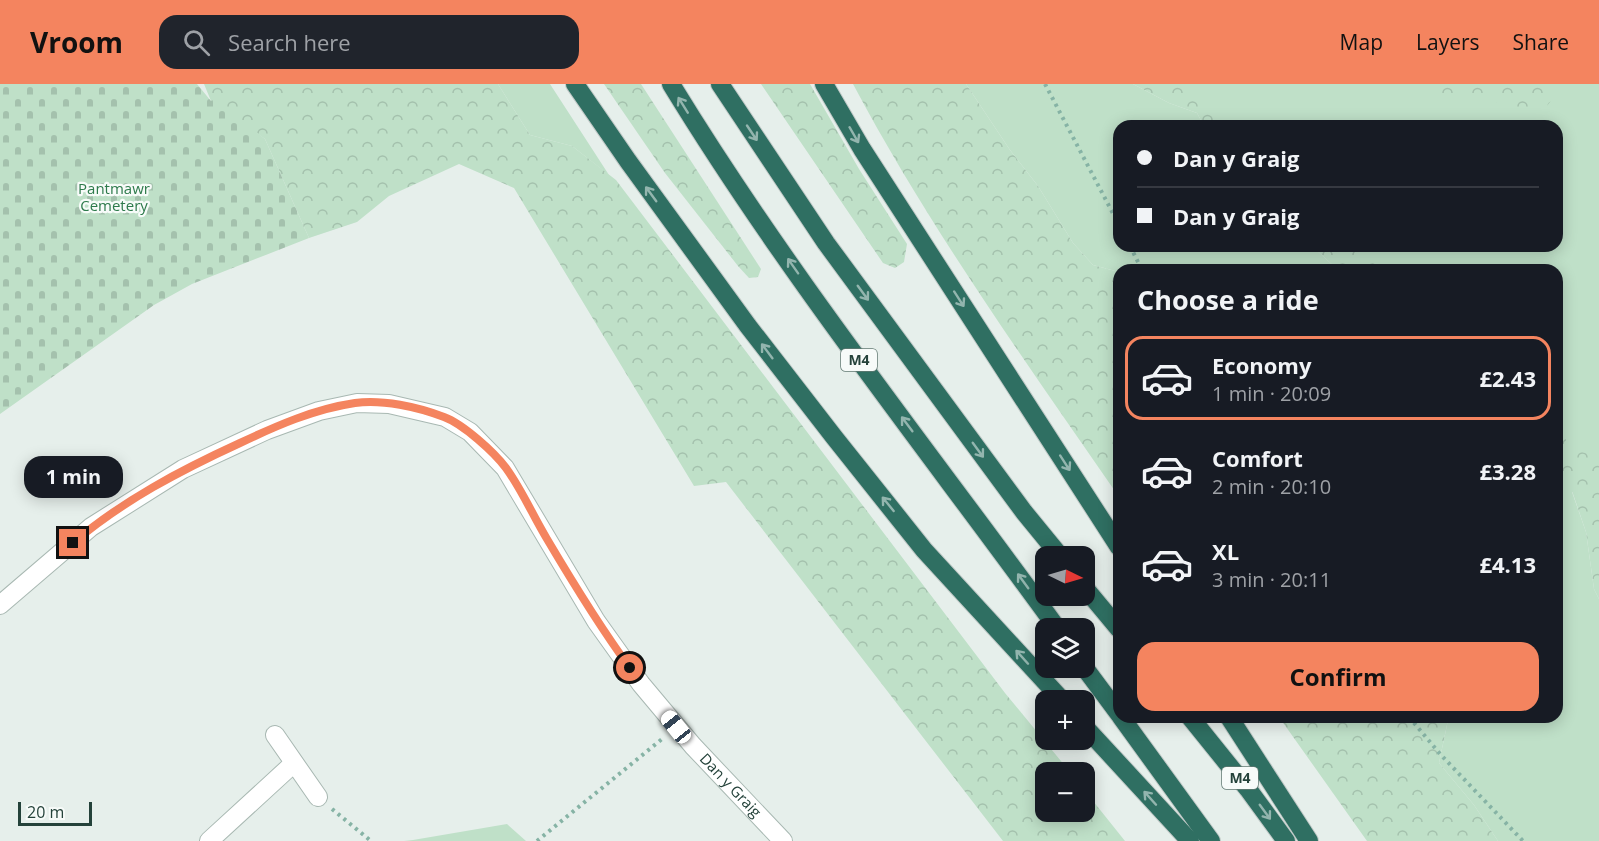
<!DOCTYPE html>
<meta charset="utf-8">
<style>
body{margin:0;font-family:"Open Sans",sans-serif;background:#20242c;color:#f1f3f6;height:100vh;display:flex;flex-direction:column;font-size:22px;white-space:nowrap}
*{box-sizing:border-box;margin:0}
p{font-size:20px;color:#9ea1a6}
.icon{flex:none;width:33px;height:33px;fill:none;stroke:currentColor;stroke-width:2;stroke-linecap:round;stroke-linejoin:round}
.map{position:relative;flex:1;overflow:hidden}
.panel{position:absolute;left:1113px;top:180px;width:450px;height:459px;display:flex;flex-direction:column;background:#171b24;border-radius:18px;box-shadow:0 3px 15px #0003}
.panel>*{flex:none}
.hud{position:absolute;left:1113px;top:36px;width:450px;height:132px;border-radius:18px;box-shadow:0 3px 15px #0003;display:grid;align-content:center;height:132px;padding:0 24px;background:#171b24}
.needle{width:39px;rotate:95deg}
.buttons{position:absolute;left:1035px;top:462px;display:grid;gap:12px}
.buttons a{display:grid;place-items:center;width:60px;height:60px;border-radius:12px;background:#171b24;box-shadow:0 3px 15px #0003;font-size:30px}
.scale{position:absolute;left:18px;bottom:15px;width:74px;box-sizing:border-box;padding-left:6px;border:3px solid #24423a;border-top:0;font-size:16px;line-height:21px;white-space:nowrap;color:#24423a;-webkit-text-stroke:4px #f7fbf9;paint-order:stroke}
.end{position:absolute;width:27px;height:27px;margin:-14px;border:8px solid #f4845f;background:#111;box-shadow:0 0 0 3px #111}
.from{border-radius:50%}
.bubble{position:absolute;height:42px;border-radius:18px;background:#171b24;box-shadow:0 3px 15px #0003;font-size:20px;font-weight:700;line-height:42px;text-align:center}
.car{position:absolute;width:18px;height:36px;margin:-18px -9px;border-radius:8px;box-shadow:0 0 4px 2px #0007;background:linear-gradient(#fff 24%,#345 0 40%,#fff 0 76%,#345 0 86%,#fff 0)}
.hud b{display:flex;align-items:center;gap:21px;height:57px;font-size:22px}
.hud b+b{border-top:2px solid #363941}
.hud i{width:15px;height:15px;background:#f1f3f6}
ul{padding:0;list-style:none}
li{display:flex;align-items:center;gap:18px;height:84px;margin:0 12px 9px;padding:0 12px;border:3px solid transparent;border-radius:18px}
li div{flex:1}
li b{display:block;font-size:22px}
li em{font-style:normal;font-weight:700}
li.selected{border-color:#f4845f}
li>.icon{width:54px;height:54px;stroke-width:1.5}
h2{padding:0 24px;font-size:27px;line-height:72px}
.button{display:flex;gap:12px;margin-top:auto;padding:12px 24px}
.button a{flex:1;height:69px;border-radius:18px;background:#f4845f;color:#111;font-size:24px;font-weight:700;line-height:69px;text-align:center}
header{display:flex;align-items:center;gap:36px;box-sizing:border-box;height:84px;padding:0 30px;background:#f4845f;color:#111}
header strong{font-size:28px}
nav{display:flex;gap:33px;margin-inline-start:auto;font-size:21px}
.search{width:420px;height:54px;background:#20242c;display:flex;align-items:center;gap:15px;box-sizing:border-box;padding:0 21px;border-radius:18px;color:#9ea1a6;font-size:22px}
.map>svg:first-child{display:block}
</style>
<header>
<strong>Vroom</strong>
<div class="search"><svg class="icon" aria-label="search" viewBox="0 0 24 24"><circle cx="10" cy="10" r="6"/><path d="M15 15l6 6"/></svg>Search here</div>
<nav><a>Map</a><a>Layers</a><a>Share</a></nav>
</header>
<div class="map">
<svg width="1599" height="757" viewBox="0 0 1599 757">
<defs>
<pattern id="forest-crowns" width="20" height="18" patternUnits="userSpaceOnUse" patternTransform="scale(1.5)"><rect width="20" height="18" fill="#bfe0c8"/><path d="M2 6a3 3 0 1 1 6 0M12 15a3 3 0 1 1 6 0" fill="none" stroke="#a4c1ad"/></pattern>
<pattern id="cemetery-stones" width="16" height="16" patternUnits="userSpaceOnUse" patternTransform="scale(1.5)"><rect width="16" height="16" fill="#bfe0c8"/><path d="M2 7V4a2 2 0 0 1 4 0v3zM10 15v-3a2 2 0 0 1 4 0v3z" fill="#a4c1ad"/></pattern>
</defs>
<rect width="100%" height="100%" fill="#e6efeb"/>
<g fill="#bfe0c8">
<polygon points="498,0 550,0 609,91 572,62 530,51"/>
<polygon points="966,0 1133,0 1169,19 1197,29 1204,42 1119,42 1119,162 1312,162 1338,186 1119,186 1119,188 1093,181 1073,159 1038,102 1010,66"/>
<polygon points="1165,0 1599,0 1599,411 1572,408 1586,448 1594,505 1599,515 1599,757 1498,757 1474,721 1439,679 1448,636 1446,633 1557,633 1557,186 1345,186 1326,162 1557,162 1557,42 1218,42"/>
<polygon points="507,740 526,757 404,757 413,756"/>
</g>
<g fill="url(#forest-crowns)">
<polygon points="204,0 498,0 530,51 572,62 616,96 1005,609 1070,688 1046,688 1046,728 1084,728 1085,707 1125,757 1003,757 726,398 694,402 514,104 459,80 389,112 357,138 309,154 265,55 211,17"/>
<polygon points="604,0 641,0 761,185 758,193 749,194 738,182 665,89"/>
<polygon points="761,0 810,0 859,85 907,160 904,178 895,184 883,179"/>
<path d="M853 0H966L1010 66 1038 102 1073 159 1093 181 1119 188V413C1026 278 930 145 853 0Z"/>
<polygon points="1133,0 1186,0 1192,8 1209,17 1237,42 1204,42 1197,29 1169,19"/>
<polygon points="1420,0 1556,0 1551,17 1545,24 1528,27 1501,23 1495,17 1479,10 1453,11 1433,8"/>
<polygon points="1312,162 1349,162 1357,169 1385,186 1338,186"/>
<polygon points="1557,328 1566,342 1566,362 1581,368 1599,371 1599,515 1594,505 1586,448 1572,407 1557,405"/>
<polygon points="1279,633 1446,633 1448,636 1439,679 1474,721 1498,757 1367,757"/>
</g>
<polygon fill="url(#cemetery-stones)" points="0,0 197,0 211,17 215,15 265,55 309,154 192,200 154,221 0,330"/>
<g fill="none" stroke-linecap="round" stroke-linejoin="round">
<defs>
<g id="street">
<path id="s1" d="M0 521 91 443 183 385 267 346 319 327 357 319 389 320 445 333 470 348 505 384 596 537 641 600 693 662 783 757"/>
<polyline points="275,651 318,713"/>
<polyline points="209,757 294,679"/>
</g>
<g id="highway">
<polyline points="575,0 628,77 748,242 834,353 924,466 1062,616"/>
<path d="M671 0C787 190 927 365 1057 544"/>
<polyline points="720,0 826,159 1024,428 1060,472"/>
<polyline points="824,0 862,65 1119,463"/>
<polyline points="1084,503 1119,545"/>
<polyline points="1084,583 1119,630"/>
<polyline points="1121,633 1211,757"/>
<polyline points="1190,633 1248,705 1286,757"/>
<polyline points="1229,633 1309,757"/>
<polyline points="1084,642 1190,757"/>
</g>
</defs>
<use href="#street" stroke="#a8b8b2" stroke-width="20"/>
<use href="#highway" stroke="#c2cac8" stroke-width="20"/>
<g stroke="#86b3a5" stroke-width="4" stroke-dasharray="3 4.5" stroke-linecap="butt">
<polyline points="1045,0 1119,141"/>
<polyline points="1130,162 1142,186"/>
<polyline points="1409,633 1441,671 1523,757"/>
<polyline points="332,725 371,757"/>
<polyline points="537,757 662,655"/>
</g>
<use href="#street" stroke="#fff" stroke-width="18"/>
<use href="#highway" stroke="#2f6f62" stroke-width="18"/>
</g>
<defs><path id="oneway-shaft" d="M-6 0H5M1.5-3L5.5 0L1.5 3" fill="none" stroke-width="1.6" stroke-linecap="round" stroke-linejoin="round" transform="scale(1.5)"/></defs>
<g stroke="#93b5ae">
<use href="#oneway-shaft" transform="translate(683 21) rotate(-122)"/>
<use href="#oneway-shaft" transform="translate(752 49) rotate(56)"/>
<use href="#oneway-shaft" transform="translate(854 51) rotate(60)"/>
<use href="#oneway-shaft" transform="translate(651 110) rotate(-126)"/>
<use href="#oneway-shaft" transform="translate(793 182) rotate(-125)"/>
<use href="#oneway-shaft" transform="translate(863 209) rotate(54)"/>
<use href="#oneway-shaft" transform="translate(959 215) rotate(57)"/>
<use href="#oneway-shaft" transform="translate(767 267) rotate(-127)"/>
<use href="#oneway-shaft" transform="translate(907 340) rotate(-127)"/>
<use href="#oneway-shaft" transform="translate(978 366) rotate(54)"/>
<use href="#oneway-shaft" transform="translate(1065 379) rotate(57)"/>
<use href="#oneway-shaft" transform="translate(888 420) rotate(-129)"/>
<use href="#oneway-shaft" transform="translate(1023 497) rotate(-126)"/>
<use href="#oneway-shaft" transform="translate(1022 573) rotate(-132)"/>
<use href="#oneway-shaft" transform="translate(1150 714) rotate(-132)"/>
<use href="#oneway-shaft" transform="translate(1265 728) rotate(54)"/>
</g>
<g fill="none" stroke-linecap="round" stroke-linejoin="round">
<path stroke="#f4845f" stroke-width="8" d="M73 459C122 417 181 386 240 359 276 342 314 325 355 319 382 315 418 323 444 333 463 340 494 368 506 384 522 406 533 432 547 455 573 499 600 543 630 584"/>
</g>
<g text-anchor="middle" stroke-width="4.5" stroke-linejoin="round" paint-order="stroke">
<g fill="#f7fbf9" stroke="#637a73" stroke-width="1.5">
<rect x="841" y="265" width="36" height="22" rx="4.5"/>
<rect x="1222" y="683" width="36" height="22" rx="4.5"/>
</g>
<g font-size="14" font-weight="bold" fill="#24423a">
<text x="859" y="281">M4</text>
<text x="1240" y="699">M4</text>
</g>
<g font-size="15" fill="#2d7a4b" stroke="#f7fbf9">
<text x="114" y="110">Pantmawr<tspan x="114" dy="17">Cemetery</tspan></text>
</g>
<g font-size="15" fill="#24423a" stroke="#f7fbf9">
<text dy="5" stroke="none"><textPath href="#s1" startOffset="975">Dan y Graig</textPath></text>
</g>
</g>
</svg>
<div class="buttons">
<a><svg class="needle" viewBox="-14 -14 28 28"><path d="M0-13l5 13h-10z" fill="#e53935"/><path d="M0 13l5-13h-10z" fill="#9ea1a6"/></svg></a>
<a><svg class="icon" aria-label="layers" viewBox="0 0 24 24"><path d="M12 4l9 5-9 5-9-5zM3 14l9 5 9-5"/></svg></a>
<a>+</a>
<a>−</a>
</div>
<div class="scale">20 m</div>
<i class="end from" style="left:630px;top:584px"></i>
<i class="end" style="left:73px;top:459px"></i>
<div class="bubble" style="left:24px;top:372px;width:99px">1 min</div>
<i class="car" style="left:676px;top:643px;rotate:321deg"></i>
<div class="hud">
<b><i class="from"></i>Dan y Graig</b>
<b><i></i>Dan y Graig</b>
</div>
<section class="panel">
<h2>Choose a ride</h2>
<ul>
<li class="selected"><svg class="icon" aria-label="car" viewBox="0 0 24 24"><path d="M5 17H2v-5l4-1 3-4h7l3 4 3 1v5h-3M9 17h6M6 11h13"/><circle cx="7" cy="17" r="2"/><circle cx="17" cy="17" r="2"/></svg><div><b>Economy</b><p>1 min · 20:09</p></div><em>£2.43</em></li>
<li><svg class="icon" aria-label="car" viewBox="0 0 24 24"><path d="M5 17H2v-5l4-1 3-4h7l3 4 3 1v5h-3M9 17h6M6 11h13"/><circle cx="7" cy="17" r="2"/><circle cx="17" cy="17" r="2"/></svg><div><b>Comfort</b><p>2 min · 20:10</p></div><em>£3.28</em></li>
<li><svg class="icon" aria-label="car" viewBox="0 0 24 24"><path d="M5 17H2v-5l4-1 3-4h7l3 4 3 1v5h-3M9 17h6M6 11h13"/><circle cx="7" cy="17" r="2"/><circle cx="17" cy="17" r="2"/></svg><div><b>XL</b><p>3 min · 20:11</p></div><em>£4.13</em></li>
</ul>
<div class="button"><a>Confirm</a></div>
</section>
</div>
